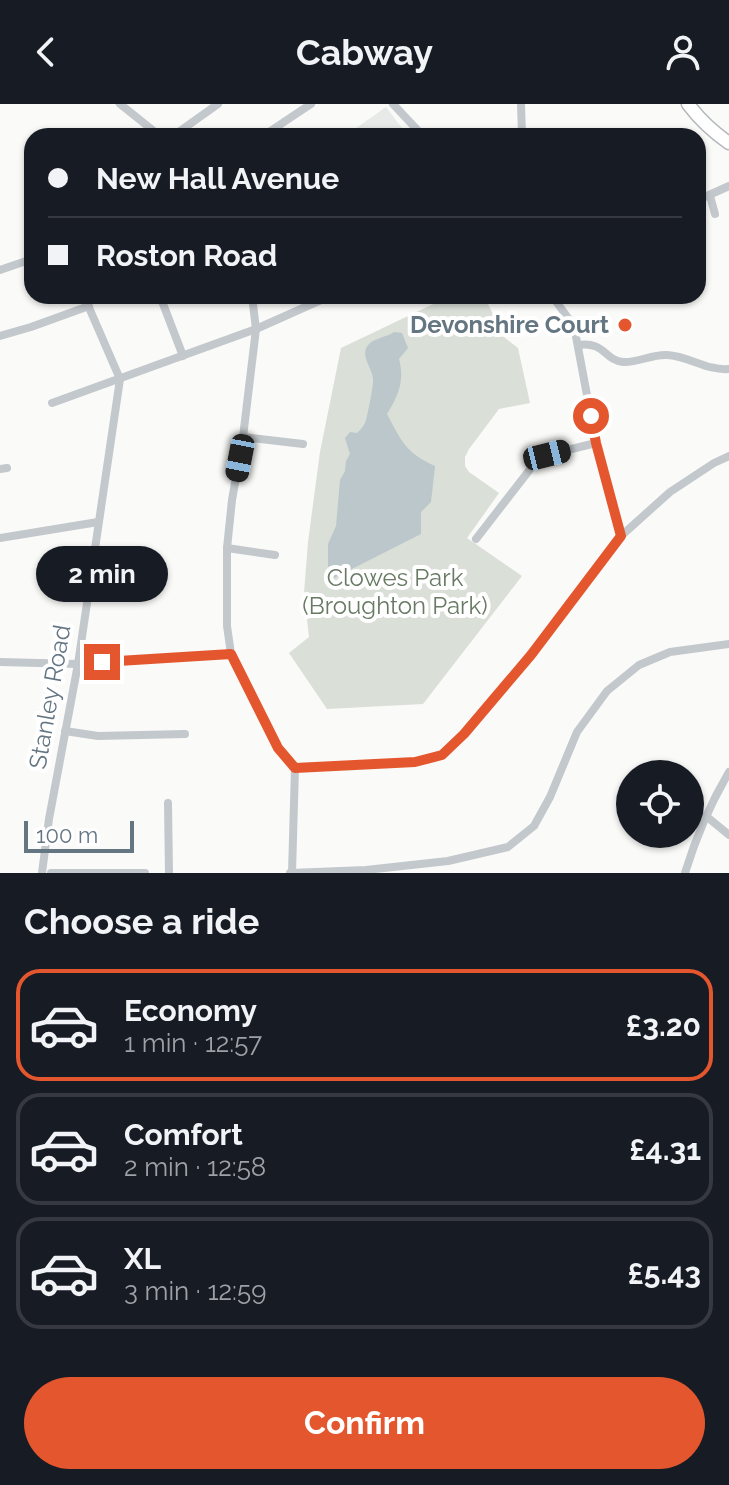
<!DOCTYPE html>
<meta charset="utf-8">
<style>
body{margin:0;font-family:Raleway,sans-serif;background:#20242c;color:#f1f3f6;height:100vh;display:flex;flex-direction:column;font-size:30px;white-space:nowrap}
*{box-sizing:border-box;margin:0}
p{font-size:26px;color:#9ea1a6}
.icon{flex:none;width:44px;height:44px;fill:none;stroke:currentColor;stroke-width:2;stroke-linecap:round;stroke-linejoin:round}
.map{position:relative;height:769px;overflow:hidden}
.sheet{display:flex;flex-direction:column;background:#171b24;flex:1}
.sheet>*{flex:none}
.guide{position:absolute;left:24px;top:24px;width:682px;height:176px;border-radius:24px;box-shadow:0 2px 6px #0004;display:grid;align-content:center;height:176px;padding:0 24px;background:#171b24}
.buttons{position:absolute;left:616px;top:656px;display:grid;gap:16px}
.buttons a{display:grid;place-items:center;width:88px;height:88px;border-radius:50%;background:#171b24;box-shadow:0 2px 6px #0004;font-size:40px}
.scale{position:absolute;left:24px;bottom:20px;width:110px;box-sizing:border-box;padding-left:8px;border:4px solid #657683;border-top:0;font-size:22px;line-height:28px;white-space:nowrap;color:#657683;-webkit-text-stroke:6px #fff;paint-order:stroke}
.end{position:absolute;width:36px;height:36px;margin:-18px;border:10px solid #e4572e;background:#fff;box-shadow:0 0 0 4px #fff}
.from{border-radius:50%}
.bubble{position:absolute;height:56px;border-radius:28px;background:#171b24;box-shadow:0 2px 6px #0004;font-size:26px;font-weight:700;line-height:56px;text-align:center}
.car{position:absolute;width:24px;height:48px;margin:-24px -12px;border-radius:10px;box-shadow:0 0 6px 2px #0007;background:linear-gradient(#222 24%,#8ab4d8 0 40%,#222 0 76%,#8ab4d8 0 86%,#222 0)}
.guide b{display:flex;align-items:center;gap:28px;height:76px;font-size:30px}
.guide b+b{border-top:2px solid #363941}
.guide i{width:20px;height:20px;background:#f1f3f6}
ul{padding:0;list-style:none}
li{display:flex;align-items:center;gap:24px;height:112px;margin:0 16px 12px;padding:0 8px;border:4px solid #363941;border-radius:24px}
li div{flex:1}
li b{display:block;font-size:30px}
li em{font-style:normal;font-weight:700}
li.on{border-color:#e4572e}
li>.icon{width:72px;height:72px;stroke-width:1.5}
h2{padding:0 24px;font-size:36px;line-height:96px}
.primary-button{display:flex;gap:16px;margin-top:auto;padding:16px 24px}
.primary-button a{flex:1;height:92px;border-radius:48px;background:#e4572e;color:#fff;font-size:32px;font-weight:700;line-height:92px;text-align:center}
header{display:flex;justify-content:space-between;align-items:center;height:104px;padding:0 24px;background:#171b24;font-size:36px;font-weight:700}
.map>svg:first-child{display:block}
</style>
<header><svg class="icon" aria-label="back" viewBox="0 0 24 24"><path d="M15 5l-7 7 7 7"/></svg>Cabway<svg class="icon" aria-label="person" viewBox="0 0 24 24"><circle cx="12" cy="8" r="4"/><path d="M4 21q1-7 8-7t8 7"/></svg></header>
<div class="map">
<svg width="729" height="769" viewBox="0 0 729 769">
<rect width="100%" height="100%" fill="#fafaf8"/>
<polygon fill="#e8e9e9" points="386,3 408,32 345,32"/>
<polygon fill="#dadfd7" points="450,192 484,192 505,234 518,244 530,299 499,305 469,345 465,353 465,362 469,368 499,389 467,434 522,472 423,600 327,605 289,549 309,533 304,489 308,438 320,348 341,244"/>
<path fill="#bbc7cb" d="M394 228 402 229 408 244 399 255C405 277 398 292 387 310 402 338 405 348 435 362L431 398 421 408V430L332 475 328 466V440L336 422 340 376 345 367 346 357 350 350 345 334 350 328 357 329C360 326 363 323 365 319 367 315 374 279 373 275 372 263 358 250 370 239 376 234 387 233 394 228Z"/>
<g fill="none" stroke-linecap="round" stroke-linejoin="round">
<defs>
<path id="highway" d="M688 0C700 16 713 28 729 39"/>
</defs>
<use href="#highway" stroke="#b4b9bd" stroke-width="15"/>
<g stroke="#c3c8cc" stroke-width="8">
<polyline points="120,0 160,32"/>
<polyline points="393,0 423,32"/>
<polyline points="521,0 522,32"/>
<polyline points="173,32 218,0"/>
<polyline points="263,32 311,0"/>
<polyline points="710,92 715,110"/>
<polyline points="698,96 729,82"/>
<polyline points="0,166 32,155"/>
<polyline points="160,192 183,252"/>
<polyline points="252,192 256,225 243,333 232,396 227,444 227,522 231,550 278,644 295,664 292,769"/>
<polyline points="552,192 574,222 596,339 621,432"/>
<polyline points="0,232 31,223 89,202"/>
<path d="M578 241C605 237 604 256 623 258 638 259 652 250 667 251 689 252 707 267 729 265"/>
<polyline points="52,299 256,225 330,192"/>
<polyline points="243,333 303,340"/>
<polyline points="0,365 7,364"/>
<polyline points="0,434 98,418"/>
<polyline points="476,435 538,355 547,351 596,339"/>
<polyline points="227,444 275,451"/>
<polyline points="0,558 78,560 231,550"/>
<polyline points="65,627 98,632 185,630"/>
<polyline points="295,664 415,658 442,651 464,630 531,551 621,432 670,388 714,359 729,352"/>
<polyline points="168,699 169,769"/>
<polyline points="706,712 729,731"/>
<polyline points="42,769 49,715 78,560 120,275 84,192"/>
<polyline points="51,769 145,769"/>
<polyline points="290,769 366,766 448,757 508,743 534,722 550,693 577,628 607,587 639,561 670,548 729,540"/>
<path d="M685 769C696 733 710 700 729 668"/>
</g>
<use href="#highway" stroke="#fff" stroke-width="12"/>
</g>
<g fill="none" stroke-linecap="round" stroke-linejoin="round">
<polyline stroke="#e4572e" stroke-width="10" points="102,558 231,550 278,644 295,664 415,658 442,651 464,630 531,551 621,432 596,339 591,312"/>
</g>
<circle fill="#e4572e" stroke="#fff" stroke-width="3" cx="625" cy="221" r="8"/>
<g text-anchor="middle" stroke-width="8" stroke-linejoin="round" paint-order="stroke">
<g font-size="24" font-weight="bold" fill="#657683" stroke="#fff" text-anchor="end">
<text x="609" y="229">Devonshire Court</text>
</g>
<g font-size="24" fill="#687a64" stroke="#fff">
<text x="395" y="482">Clowes Park<tspan x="395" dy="28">(Broughton Park)</tspan></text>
</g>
<g font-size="24" fill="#657683" stroke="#fff">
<text transform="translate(50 593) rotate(-80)" y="8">Stanley Road</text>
</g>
</g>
</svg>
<div class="buttons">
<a><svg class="icon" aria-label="locate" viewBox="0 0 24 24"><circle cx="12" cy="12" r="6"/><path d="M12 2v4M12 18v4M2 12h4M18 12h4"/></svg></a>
</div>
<div class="scale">100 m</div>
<i class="end from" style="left:591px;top:312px"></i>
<i class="end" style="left:102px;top:558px"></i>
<div class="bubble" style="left:36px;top:442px;width:132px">2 min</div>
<i class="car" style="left:547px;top:351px;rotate:76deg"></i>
<i class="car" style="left:240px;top:354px;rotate:191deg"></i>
<div class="guide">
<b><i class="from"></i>New Hall Avenue</b>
<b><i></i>Roston Road</b>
</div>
</div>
<section class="sheet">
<h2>Choose a ride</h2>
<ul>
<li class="on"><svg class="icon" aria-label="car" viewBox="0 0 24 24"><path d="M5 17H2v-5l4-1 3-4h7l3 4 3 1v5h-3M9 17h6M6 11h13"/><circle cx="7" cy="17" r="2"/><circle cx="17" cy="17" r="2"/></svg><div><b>Economy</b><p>1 min · 12:57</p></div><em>£3.20</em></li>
<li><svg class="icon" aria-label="car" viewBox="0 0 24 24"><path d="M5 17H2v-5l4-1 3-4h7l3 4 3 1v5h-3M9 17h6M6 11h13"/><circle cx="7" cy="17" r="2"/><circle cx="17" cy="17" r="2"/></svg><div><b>Comfort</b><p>2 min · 12:58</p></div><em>£4.31</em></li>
<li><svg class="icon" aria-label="car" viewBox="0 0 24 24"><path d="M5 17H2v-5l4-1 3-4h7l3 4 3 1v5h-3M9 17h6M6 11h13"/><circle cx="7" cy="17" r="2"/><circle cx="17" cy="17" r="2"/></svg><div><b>XL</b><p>3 min · 12:59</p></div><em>£5.43</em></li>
</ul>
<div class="primary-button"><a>Confirm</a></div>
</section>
